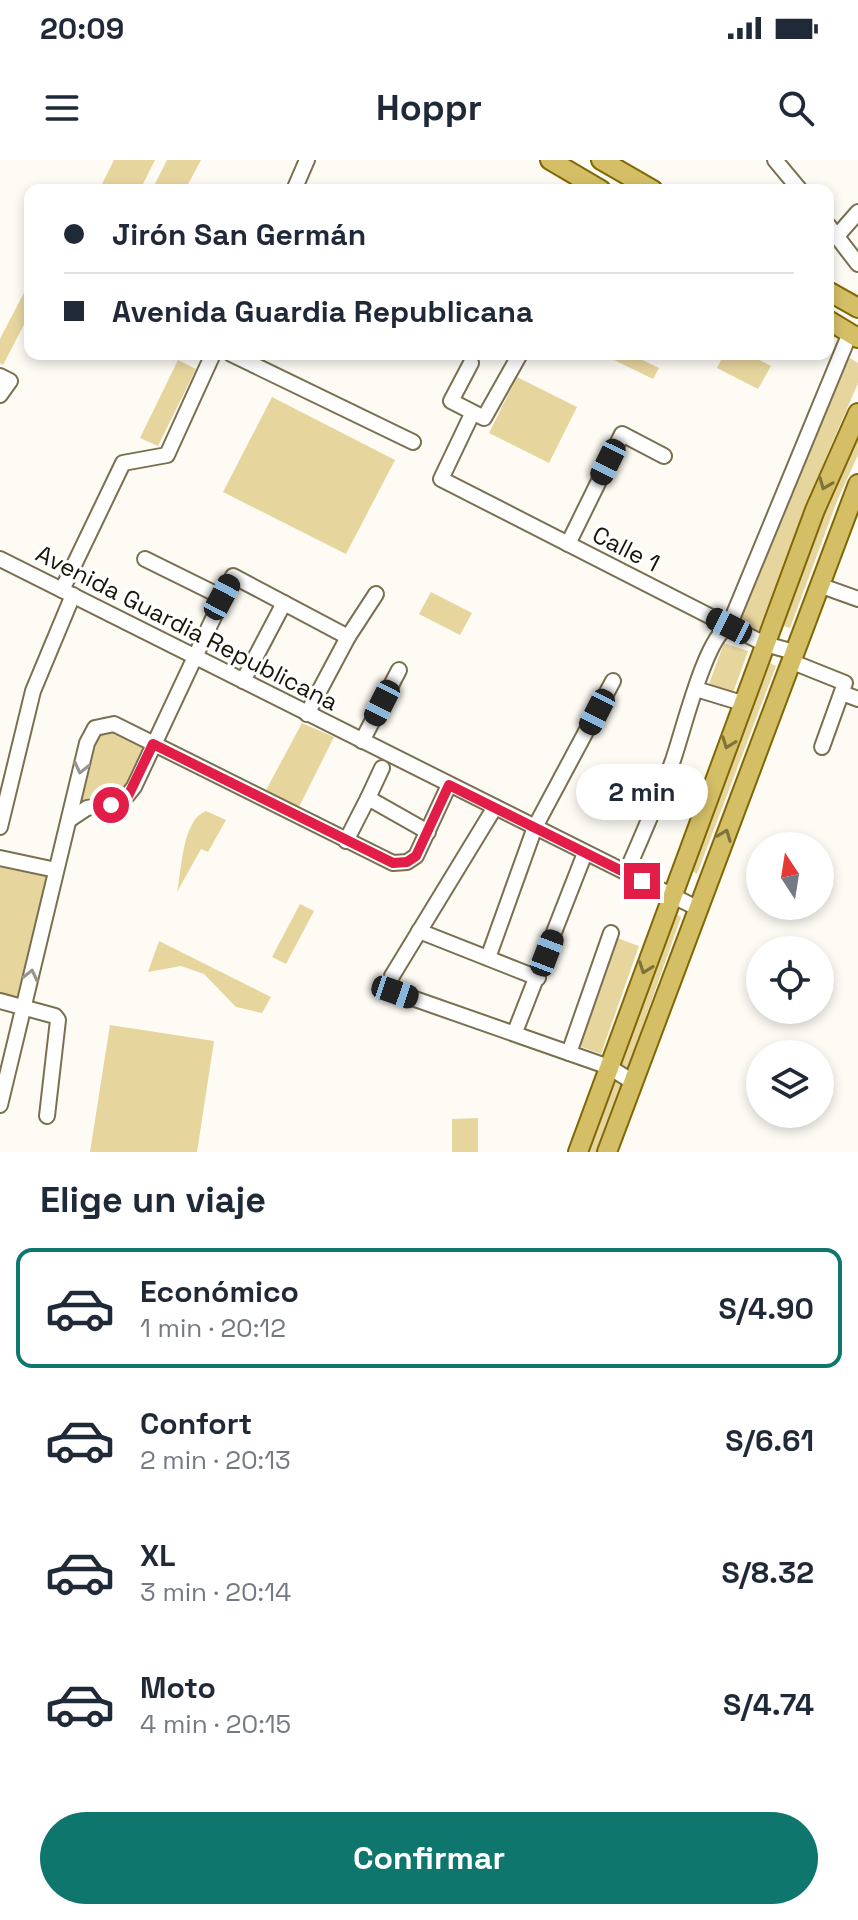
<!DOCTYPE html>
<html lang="es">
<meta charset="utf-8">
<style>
body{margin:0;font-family:"Space Grotesk",sans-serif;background:#f6f6f7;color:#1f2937;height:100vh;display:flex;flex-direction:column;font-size:30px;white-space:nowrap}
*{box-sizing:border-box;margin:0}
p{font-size:26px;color:#747a83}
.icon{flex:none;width:44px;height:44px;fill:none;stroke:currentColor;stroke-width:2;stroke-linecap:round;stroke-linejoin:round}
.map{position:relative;height:992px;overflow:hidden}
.drawer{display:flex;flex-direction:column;background:#fff;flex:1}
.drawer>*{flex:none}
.guide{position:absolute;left:24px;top:24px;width:810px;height:176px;border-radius:16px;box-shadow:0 4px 12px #0003;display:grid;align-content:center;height:176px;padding:0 40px;background:#fff}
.needle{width:52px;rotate:348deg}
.tools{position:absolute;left:746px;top:672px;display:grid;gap:16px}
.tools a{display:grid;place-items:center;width:88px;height:88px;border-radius:50%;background:#fff;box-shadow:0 4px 12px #0003;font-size:40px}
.end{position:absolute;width:36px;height:36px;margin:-18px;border:10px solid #e11d48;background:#fff;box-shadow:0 0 0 4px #fff}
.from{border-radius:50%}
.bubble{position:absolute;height:56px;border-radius:28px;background:#fff;box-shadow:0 4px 12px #0003;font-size:26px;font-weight:600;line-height:56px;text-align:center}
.car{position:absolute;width:24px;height:48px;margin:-24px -12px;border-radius:10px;box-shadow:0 0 6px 2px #0007;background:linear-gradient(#222 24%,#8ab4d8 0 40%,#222 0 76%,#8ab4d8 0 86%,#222 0)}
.guide b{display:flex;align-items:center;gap:28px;height:76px;font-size:30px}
.guide b+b{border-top:2px solid #e0e1e3}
.guide i{width:20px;height:20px;background:#1f2937}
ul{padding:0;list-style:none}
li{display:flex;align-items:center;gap:24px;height:120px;margin:0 16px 12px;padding:0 24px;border:4px solid transparent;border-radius:16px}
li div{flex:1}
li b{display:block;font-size:30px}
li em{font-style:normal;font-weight:600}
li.current{border-color:#0f766e}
li>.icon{width:72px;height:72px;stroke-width:1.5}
h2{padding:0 40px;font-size:36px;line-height:96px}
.primary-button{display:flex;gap:16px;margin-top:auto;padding:16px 40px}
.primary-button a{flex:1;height:92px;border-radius:48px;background:#0f766e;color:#fff;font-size:32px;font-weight:600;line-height:92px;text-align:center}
.status{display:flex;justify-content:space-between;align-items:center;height:56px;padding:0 40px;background:#fff;direction:ltr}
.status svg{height:22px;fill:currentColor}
header{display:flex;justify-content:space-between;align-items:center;height:104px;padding:0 40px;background:#fff;font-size:36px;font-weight:600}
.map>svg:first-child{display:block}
</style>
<div class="status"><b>20:09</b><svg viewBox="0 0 49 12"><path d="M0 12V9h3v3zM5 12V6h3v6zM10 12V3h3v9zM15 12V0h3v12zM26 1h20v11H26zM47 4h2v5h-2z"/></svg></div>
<header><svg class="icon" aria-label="menu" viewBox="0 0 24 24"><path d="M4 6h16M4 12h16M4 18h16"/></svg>Hoppr<svg class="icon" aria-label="search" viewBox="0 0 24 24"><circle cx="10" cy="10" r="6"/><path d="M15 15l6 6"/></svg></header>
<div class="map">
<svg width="858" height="992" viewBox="0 0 858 992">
<rect width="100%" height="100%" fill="#fdfbf4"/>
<g fill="#e7d59e">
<polygon points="114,0 155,0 140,30 99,30"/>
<polygon points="167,0 201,0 185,30 152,30"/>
<polygon points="30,121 30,153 3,205 0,203 0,179"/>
<polygon points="609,194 630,194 659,208 653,219 608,197"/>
<polygon points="724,194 748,194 771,206 758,229 717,208"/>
<polygon points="848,197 858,203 858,223 806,344 761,469 753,472 740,461 779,358"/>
<polygon points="178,200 196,209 158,286 140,278"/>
<polygon points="517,217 577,247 549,303 489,273"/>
<polygon points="272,237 395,300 346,394 223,332"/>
<polygon points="858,279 858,295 837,341 790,468 783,466 827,343"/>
<polygon points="431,432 472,453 460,475 419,454"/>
<polygon points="724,483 748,491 733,533 709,524"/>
<polygon points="770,503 776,506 697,714 692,711"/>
<polygon points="302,563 334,577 299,647 265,632"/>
<polygon points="112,569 146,587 120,637 81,643 95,582 100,573"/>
<path d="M206 651 226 660 208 692 201 689 177 732C182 709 182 660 206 651Z"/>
<polygon points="0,703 49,714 22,839 0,838"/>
<polygon points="300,744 314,751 286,804 272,797"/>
<polygon points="676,754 681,757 598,992 588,992"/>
<polygon points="614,777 639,786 601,894 576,885"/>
<polygon points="159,781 271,837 262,853 236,847 204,814 181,806 148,812"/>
<polygon points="110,865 214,881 197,992 90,992"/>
<polygon points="478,958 478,992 452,992 452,959"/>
</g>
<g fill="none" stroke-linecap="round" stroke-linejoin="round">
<defs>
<g id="minor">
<polyline points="775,0 800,30"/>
<polyline points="294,30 307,0"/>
<polyline points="828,65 858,104"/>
<polyline points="837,76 858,52"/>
<polyline points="231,194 413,282"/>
<polyline points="471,203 451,241 484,258 520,194"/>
<polyline points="0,216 10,221 0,235"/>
<polyline points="472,254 441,319 729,466 765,484 794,492"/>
<polyline points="568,384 622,274 664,296"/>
<polyline points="0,399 697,748"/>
<polyline points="145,399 222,437"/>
<polyline points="819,425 858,439"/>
<polyline points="62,430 123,303 167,295 213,194"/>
<polyline points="790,501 845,523 822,587"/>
<polyline points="243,521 284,443"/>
<polyline points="696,529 742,543"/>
<polyline points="842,533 858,539"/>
<polyline points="307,554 348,477 376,434"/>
<polyline points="362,581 399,510"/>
<polyline points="382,608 368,638 428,672"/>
<polyline points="495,647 392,816 390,825 395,832 609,907 633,922"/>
<polyline points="69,660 87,648 122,642 134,627 233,416 348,477"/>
<polyline points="0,667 33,531 73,435"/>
<polyline points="346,681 368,638"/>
<polyline points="0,698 56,710"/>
<path d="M626 713C642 676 658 640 672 603 682 576 705 477 729 466L850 173"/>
<polyline points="419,771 538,818"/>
<polyline points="488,798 535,667 613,521"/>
<polyline points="0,841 55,856 58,860 47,956"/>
<polyline points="515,872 585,693"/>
<polyline points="569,893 611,773"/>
<polyline points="0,945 87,583 95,568 114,564 393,703 407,702 416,696 449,625"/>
</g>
<g id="major">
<polyline points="550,0 601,30"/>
<polyline points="601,0 653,30"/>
<polyline points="828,131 858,148"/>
<polyline points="828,160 858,178"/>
<polyline points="578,992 815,350 858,253"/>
<polyline points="607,992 858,324"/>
</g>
</defs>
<use href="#minor" stroke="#7a7050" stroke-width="18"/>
<use href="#major" stroke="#806804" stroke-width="22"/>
<use href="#minor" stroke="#fff" stroke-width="14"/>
<use href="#major" stroke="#d4bf67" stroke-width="18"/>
</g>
<defs><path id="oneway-chevron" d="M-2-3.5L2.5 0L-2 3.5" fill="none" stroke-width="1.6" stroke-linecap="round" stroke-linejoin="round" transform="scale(2)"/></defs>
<g stroke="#7f723c">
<use href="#oneway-chevron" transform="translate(825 324) rotate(112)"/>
<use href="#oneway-chevron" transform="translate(728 583) rotate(110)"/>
<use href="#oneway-chevron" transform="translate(725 675) rotate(-69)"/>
<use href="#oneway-chevron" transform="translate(645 808) rotate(110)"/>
</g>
<g stroke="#979590">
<use href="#oneway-chevron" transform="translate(81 608) rotate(103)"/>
<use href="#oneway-chevron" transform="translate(31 815) rotate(-77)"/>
</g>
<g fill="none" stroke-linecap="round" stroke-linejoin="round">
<polyline stroke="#e11d48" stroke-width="10" points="111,645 128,636 153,584 393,703 407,702 416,696 449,625 642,721"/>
</g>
<g text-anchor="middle" stroke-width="6" stroke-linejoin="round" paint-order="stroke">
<g font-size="24" fill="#181408" stroke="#fff">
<text transform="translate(626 389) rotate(27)" y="8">Calle 1</text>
<text transform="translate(187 468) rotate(27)" y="8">Avenida Guardia Republicana</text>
</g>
</g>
</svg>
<div class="tools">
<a><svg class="needle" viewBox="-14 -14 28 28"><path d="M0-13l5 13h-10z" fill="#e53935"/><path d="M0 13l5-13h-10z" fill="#747a83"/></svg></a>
<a><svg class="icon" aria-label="locate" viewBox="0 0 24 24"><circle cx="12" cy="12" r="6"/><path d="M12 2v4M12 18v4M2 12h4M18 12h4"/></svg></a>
<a><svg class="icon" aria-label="layers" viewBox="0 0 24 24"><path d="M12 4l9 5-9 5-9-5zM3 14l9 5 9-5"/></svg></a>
</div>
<i class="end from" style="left:111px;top:645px"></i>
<i class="end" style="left:642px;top:721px"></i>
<div class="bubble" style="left:576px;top:604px;width:132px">2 min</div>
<i class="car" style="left:608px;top:302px;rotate:206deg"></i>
<i class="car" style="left:222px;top:437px;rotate:28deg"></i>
<i class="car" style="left:729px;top:466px;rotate:297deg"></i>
<i class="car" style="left:382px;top:543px;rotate:207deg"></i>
<i class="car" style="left:597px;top:552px;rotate:207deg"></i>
<i class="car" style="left:547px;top:793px;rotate:21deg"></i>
<i class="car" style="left:395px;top:832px;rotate:109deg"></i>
<div class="guide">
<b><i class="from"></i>Jirón San Germán</b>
<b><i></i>Avenida Guardia Republicana</b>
</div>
</div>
<section class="drawer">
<h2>Elige un viaje</h2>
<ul>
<li class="current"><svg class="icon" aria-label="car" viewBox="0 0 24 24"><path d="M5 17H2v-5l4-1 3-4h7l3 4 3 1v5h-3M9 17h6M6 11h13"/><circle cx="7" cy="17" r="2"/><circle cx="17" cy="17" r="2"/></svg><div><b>Económico</b><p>1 min · 20:12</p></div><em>S/4.90</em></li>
<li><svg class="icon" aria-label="car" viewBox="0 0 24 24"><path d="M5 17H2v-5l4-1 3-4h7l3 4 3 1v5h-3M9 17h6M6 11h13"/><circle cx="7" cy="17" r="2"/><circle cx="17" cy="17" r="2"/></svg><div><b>Confort</b><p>2 min · 20:13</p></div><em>S/6.61</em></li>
<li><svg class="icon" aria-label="car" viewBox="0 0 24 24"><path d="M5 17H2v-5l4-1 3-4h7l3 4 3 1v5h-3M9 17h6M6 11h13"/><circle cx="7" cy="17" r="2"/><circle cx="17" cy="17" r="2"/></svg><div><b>XL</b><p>3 min · 20:14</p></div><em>S/8.32</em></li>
<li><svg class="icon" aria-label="car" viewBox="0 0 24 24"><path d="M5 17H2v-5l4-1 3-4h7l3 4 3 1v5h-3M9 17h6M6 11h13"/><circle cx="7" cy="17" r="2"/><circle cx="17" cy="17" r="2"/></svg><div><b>Moto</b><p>4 min · 20:15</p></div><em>S/4.74</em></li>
</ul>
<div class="primary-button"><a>Confirmar</a></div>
</section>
